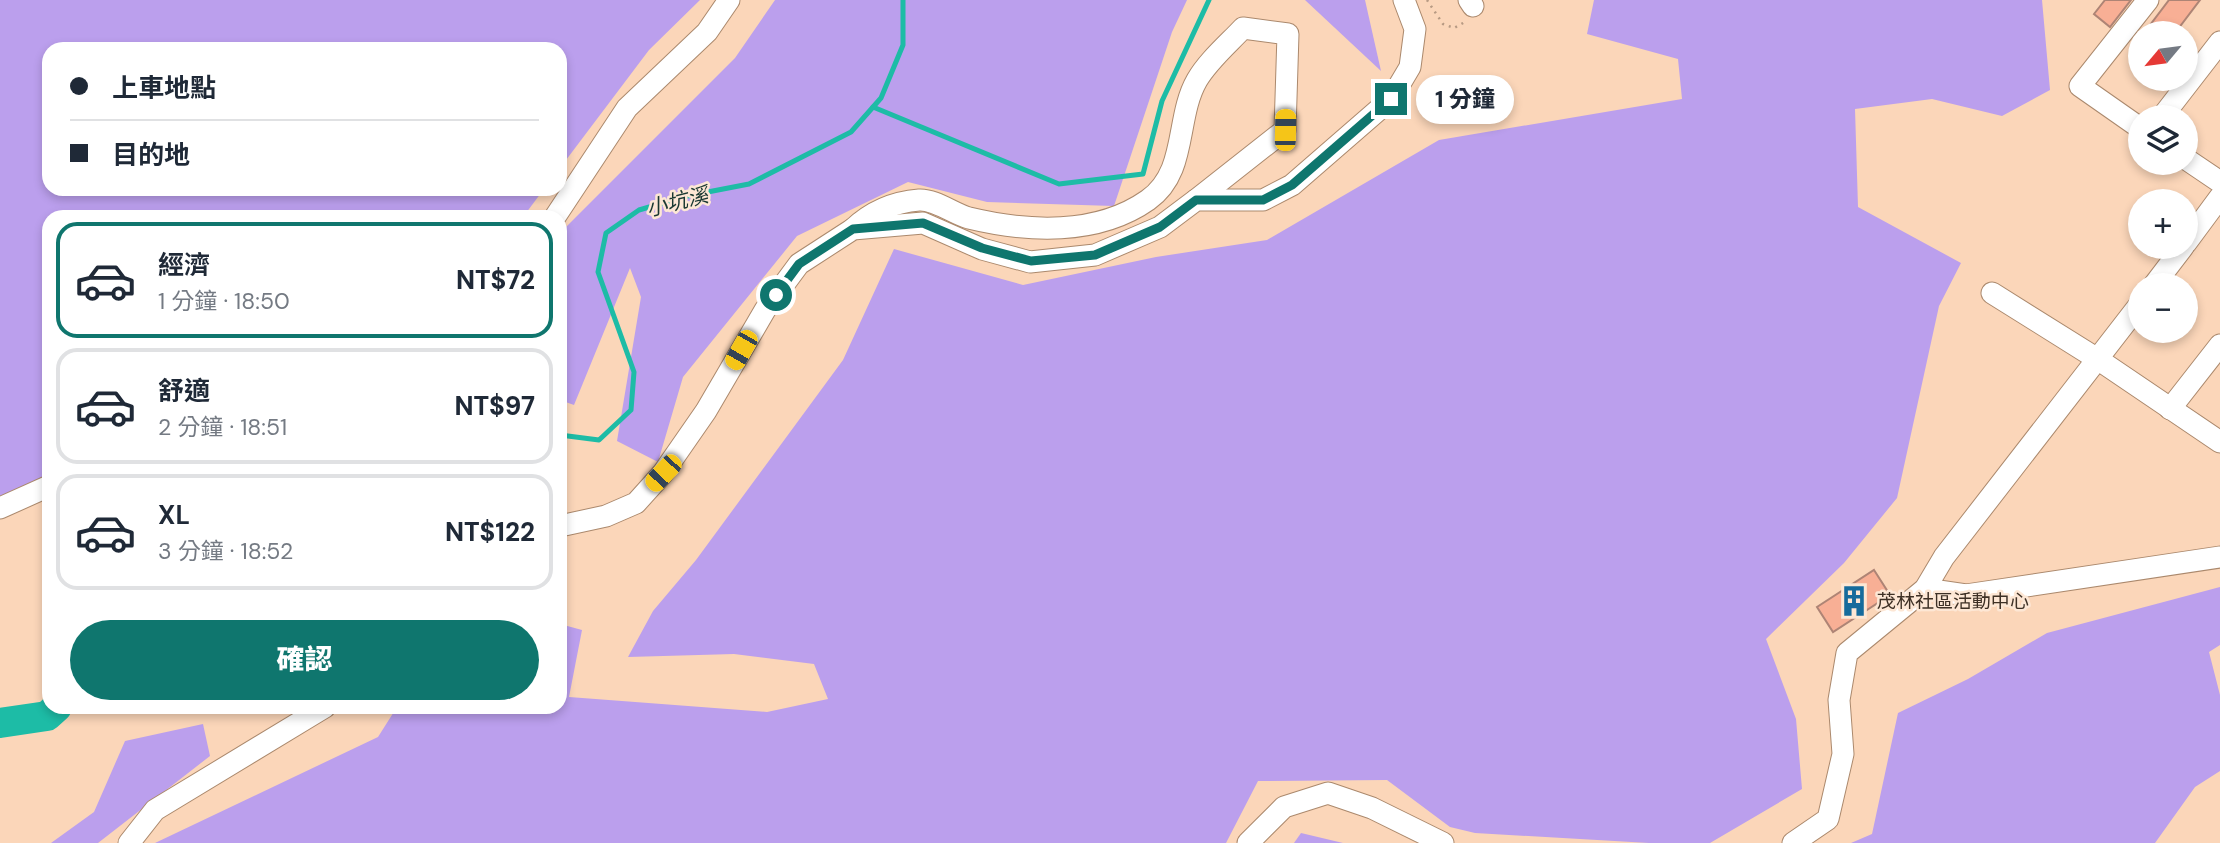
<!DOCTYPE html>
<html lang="zh-TW">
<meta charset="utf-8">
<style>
body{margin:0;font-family:"DM Sans","Noto Sans TC",sans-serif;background:#f6f6f7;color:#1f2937;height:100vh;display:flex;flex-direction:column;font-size:26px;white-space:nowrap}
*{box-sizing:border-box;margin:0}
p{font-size:23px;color:#747a83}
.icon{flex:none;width:38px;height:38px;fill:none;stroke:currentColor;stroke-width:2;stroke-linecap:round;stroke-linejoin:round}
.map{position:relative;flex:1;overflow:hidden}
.drawer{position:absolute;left:42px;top:210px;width:525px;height:504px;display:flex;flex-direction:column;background:#fff;border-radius:21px;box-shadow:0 4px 10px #0003}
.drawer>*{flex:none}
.top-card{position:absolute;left:42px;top:42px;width:525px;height:154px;border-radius:21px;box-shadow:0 4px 10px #0003;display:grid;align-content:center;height:154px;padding:0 28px;background:#fff}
.needle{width:46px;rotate:241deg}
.tools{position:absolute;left:2128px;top:21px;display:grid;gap:14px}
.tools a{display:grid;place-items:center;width:70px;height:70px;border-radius:50%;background:#fff;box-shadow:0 4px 10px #0003;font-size:35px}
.end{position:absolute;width:32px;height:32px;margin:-16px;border:9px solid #0f766e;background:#fff;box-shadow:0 0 0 4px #fff}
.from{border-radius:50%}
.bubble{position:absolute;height:49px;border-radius:24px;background:#fff;box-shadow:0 4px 10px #0003;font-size:23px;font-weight:800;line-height:49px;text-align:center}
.car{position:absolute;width:21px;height:42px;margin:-21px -10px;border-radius:9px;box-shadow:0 0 5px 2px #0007;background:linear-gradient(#f5c518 24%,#345 0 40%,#f5c518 0 76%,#345 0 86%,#f5c518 0)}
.top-card b{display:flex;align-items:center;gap:24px;height:66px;font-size:26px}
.top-card b+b{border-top:2px solid #e0e1e3}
.top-card i{width:18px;height:18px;background:#1f2937}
ul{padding:12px 0 0;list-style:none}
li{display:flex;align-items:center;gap:21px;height:116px;margin:0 14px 10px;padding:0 14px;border:4px solid #e0e1e3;border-radius:21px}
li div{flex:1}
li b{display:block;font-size:26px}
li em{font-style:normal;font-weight:800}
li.on{border-color:#0f766e}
li>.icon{width:63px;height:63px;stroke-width:1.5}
.primary-button{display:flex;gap:14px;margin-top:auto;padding:14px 28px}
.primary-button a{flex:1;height:80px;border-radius:42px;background:#0f766e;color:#fff;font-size:28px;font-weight:800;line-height:80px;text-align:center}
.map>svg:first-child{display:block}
</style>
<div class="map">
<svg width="2220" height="843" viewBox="0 0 2220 843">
<rect width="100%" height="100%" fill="#fbd6b9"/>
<g fill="#bb9fed">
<polygon points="0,0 700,0 649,50 560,168 560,49 49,49 49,189 544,189 523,217 49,217 49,488 0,497"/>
<polygon points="775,0 1187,0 1172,32 1114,206 987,202 908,182 797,236 683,377 658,462 617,441 641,297 630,268 574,405 560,400 560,233 735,58"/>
<polygon points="1305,0 1365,0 1381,71"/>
<polygon points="1594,0 2042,0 2050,90 2002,116 1932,99 1855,109 1858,207 1961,263 1939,306 1897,498 1844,563 1766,639 1796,719 1802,789 1710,843 1649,843 1475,833 1450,827 1387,780 1258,781 1226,843 155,843 378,737 397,707 560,707 560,624 582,630 569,697 767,712 828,699 814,664 734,654 628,657 653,611 696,560 843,360 894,249 1023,285 1156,257 1267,240 1439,140 1682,99 1678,59 1587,34"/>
<polygon points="2220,587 2220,645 2209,652 2220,695 2220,771 2195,787 2155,843 1851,843 1872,834 1898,713 1968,679 2047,633"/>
<polygon points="203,724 210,756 98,843 51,843 94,812 125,741"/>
<polygon points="1301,833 1343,843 1294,843"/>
</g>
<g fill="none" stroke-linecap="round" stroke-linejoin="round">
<g stroke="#1dbca6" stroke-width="5">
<polyline points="873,107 1059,184 1143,174 1162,101 1209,0"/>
<polyline points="560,435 599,440 631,410 634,372 598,272 606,233 639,210 687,196 749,184 851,132 881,98 903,45 903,0"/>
</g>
<polyline stroke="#1dbca6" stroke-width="30" points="0,723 47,716 57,707"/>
</g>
<g fill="#f8af95" stroke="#ae8475" stroke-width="2">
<polygon points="2105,0 2131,0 2110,27 2094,14"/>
<polygon points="2169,0 2200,0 2175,33 2144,33"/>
<polygon points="1874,570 1890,595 1833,632 1817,607"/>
</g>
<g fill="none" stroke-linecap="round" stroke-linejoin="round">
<defs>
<g id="minor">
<polyline points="1469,0 1473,6"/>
<polyline points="2162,117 2220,42"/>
<polyline points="2140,128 2080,86 2148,0"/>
<polyline points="2186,159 2220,182"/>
<polyline points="555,217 627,108 707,32 729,0"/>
<path d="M853 229C871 212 894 202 919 200 935 199 954 214 969 218 1027 232 1097 236 1148 200 1188 172 1175 118 1197 80 1208 61 1228 44 1243 28L1288 34 1285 130 1196 200"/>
<polyline points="2186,243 2220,197"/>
<polyline points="2154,285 2183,247"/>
<polyline points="1992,293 2099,360 2220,442"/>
<polyline points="2170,409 2220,345"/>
<polyline points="0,508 49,486"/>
<polyline points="560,526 606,516 636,503 663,473 706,411 765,310 799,264 853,229 923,223 982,249 1030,262 1095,255 1160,227 1196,200 1263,200 1292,185 1391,99 1410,67 1415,29 1404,0"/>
<polyline points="1925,589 1966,595 2220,557"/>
<polyline points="129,843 155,810 325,707"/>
<polyline points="1248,843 1284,807 1328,793 1372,808 1443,843"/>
<polyline points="1793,843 1828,819 1843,754 1839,700 1847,653 1925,589 1944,557 2140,304"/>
</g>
</defs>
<use href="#minor" stroke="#ab896d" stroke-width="23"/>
<polyline stroke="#b79a83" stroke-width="2.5" stroke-dasharray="2 5" stroke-linecap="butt" points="1427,0 1443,24 1454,28 1465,22"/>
<use href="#minor" stroke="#fff" stroke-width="21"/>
</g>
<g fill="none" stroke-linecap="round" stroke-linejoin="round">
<polyline stroke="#0f766e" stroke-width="9" points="776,295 799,264 853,229 923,223 982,248 1031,261 1095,255 1160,227 1196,200 1263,200 1292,185 1391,99"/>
</g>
<defs>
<symbol id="building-bare" viewBox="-9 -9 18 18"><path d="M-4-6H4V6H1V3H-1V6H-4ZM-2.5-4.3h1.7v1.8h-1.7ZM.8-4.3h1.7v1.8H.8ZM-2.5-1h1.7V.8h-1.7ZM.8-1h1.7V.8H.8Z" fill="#166b9c" stroke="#fde7d5" stroke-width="2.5" paint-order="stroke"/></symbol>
</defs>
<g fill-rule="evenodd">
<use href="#building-bare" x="1832" y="579" width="44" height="44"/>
</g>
<g text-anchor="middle" stroke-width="5" stroke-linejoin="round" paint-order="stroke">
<g font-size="19" fill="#3e3025" stroke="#fde7d5" text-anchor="start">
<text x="1877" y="608">茂林社區活動中心</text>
</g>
<g font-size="21" font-style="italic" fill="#1a3832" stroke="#fde7d5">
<text transform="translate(677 202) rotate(-14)" y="7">小坑溪</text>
</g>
</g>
</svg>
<div class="tools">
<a><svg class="needle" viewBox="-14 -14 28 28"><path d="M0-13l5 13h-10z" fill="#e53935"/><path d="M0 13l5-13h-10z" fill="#747a83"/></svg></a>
<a><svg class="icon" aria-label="layers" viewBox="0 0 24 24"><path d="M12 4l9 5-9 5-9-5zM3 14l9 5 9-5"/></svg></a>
<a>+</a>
<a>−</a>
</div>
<i class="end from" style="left:776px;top:295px"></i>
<i class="end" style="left:1391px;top:99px"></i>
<div class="bubble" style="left:1416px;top:75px;width:98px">1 分鐘</div>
<i class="car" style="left:1285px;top:130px;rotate:1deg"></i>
<i class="car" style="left:741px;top:350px;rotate:210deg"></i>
<i class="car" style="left:663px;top:473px;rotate:223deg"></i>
<div class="top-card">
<b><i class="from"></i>上車地點</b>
<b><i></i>目的地</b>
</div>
<section class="drawer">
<ul>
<li class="on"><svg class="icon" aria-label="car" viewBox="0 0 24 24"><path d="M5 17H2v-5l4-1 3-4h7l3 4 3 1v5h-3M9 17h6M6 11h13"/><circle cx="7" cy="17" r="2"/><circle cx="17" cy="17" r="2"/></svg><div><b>經濟</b><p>1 分鐘 · 18:50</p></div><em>NT$72</em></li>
<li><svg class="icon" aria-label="car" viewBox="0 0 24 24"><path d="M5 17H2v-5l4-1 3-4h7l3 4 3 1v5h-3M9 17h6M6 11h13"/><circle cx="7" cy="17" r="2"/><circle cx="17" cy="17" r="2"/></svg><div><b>舒適</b><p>2 分鐘 · 18:51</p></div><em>NT$97</em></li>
<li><svg class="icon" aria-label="car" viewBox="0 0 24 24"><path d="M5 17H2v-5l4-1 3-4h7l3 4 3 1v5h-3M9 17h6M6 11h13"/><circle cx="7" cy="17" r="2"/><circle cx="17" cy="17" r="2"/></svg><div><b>XL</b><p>3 分鐘 · 18:52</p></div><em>NT$122</em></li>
</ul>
<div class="primary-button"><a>確認</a></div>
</section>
</div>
